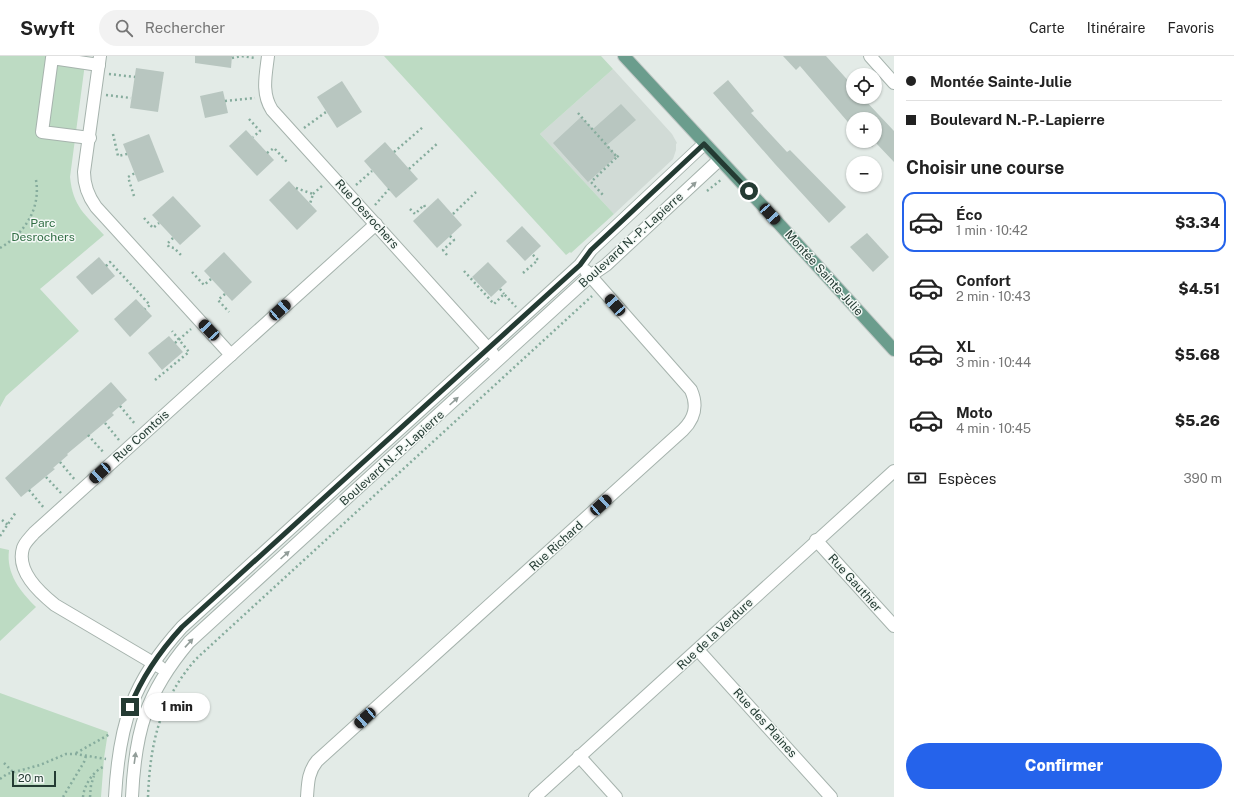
<!DOCTYPE html>
<html lang="fr">
<meta charset="utf-8">
<style>
body{margin:0;font-family:"Public Sans",sans-serif;background:#f2f2f2;color:#222;height:100vh;display:flex;flex-direction:column;font-size:15px;white-space:nowrap}
*{box-sizing:border-box;margin:0}
p{font-size:13px;color:#767676}
.icon{flex:none;width:22px;height:22px;fill:none;stroke:currentColor;stroke-width:2;stroke-linecap:round;stroke-linejoin:round}
.map{position:relative;flex:1;overflow:hidden}
.panel{display:flex;flex-direction:column;background:#fff;width:340px}
.panel>*{flex:none}
.top-card{display:grid;align-content:center;height:88px;padding:0 12px;background:#fff}
.tools{position:absolute;left:846px;top:12px;display:grid;gap:8px}
.tools a{display:grid;place-items:center;width:36px;height:36px;border-radius:50%;background:#fff;box-shadow:0 1px 3px #0004;font-size:20px}
.scale{position:absolute;left:12px;bottom:10px;width:44px;box-sizing:border-box;padding-left:4px;border:2px solid #243b33;border-top:0;font-size:11px;line-height:14px;white-space:nowrap;color:#243b33;-webkit-text-stroke:3px #f3f8f5;paint-order:stroke}
.end{position:absolute;width:18px;height:18px;margin:-9px;border:5px solid #243b33;background:#fff;box-shadow:0 0 0 2px #fff}
.from{border-radius:50%}
.bubble{position:absolute;height:28px;border-radius:14px;background:#fff;box-shadow:0 1px 3px #0004;font-size:13px;font-weight:800;line-height:28px;text-align:center}
.car{position:absolute;width:12px;height:24px;margin:-12px -6px;border-radius:5px;box-shadow:0 0 3px 1px #0007;background:linear-gradient(#222 24%,#8ab4d8 0 40%,#222 0 76%,#8ab4d8 0 86%,#222 0)}
.top-card b{display:flex;align-items:center;gap:14px;height:38px;font-size:15px}
.top-card b+b{border-top:1px solid #e0e0e0}
.top-card i{width:10px;height:10px;background:#222}
ul{padding:0;list-style:none}
li{display:flex;align-items:center;gap:12px;height:60px;margin:0 8px 6px;padding:0 4px;border:2px solid transparent;border-radius:12px}
li div{flex:1}
li b{display:block;font-size:15px}
li em{font-style:normal;font-weight:800}
li.active{border-color:#2563eb}
li>.icon{width:36px;height:36px;stroke-width:1.5}
h2{padding:0 12px;font-size:18px;line-height:48px}
.pay{display:flex;align-items:center;gap:10px;height:44px;padding:0 12px;font-size:15px}
.pay p{margin-inline-start:auto}
.cta{display:flex;gap:8px;margin-top:auto;padding:8px 12px}
.cta a{flex:1;height:46px;border-radius:24px;background:#2563eb;color:#fff;font-size:16px;font-weight:800;line-height:46px;text-align:center}
header{display:flex;align-items:center;gap:24px;box-sizing:border-box;height:56px;padding:0 20px;background:#fff;border-bottom:1px solid #e0e0e0}
header strong{font-size:19px}
nav{display:flex;gap:22px;margin-inline-start:auto;font-size:14px}
.search{width:280px;height:36px;background:#f2f2f2;display:flex;align-items:center;gap:10px;box-sizing:border-box;padding:0 14px;border-radius:22px;color:#767676;font-size:15px}
main{display:flex;flex:1;min-height:0}
.map>svg:first-child{display:block}
</style>
<header>
<strong>Swyft</strong>
<div class="search"><svg class="icon" aria-label="search" viewBox="0 0 24 24"><circle cx="10" cy="10" r="6"/><path d="M15 15l6 6"/></svg>Rechercher</div>
<nav><a>Carte</a><a>Itinéraire</a><a>Favoris</a></nav>
</header>
<main>
<div class="map">
<svg width="894" height="741" viewBox="0 0 894 741">
<rect width="100%" height="100%" fill="#e3ebe7"/>
<polygon fill="#d1dbd6" points="613,13 672,78 677,87 676,88 676,94 673,103 614,158 540,78"/>
<g fill="#bddbc3">
<path d="M0 0H86L70 121C73 151 85 158 104 179L40 233 79 275 6 340 0 351Z"/>
<polygon points="384,0 601,0 613,13 540,78 614,158 571,197 570,196 566,199"/>
<path d="M0 492 9 494C6 518 20 535 36 551L0 585Z"/>
<polygon points="0,637 108,676 104,702 101,741 0,741"/>
</g>
<g fill="#b8c6c0">
<polygon points="195,0 232,0 231,12 195,7"/>
<polygon points="783,0 826,0 853,30 853,41 862,41 894,75 894,106 876,87 872,91 865,85 875,85 875,63 853,63 853,72 800,10 796,14"/>
<polygon points="136,12 164,16 158,56 130,52"/>
<polygon points="728,24 754,55 751,57 787,96 790,94 846,151 829,167 775,108 713,37"/>
<polygon points="342,25 362,56 337,72 317,41"/>
<polygon points="223,35 228,57 205,62 200,40"/>
<polygon points="621,48 636,64 607,89 617,100 588,126 553,87 581,61 593,73"/>
<polygon points="246,74 274,104 257,120 229,90"/>
<polygon points="149,78 164,116 138,126 123,88"/>
<polygon points="385,86 418,123 396,142 364,105"/>
<polygon points="289,125 317,155 297,174 269,144"/>
<polygon points="173,140 201,170 180,189 152,159"/>
<polygon points="438,142 462,169 437,192 413,165"/>
<polygon points="522,170 541,190 525,205 506,185"/>
<polygon points="867,177 889,201 873,216 850,191"/>
<polygon points="224,196 252,226 232,245 204,215"/>
<polygon points="99,201 115,220 92,239 76,221"/>
<polygon points="488,206 507,226 491,241 472,221"/>
<polygon points="136,243 152,260 130,281 114,263"/>
<polygon points="169,280 183,296 162,314 148,297"/>
<polygon points="111,326 127,344 112,357 114,359 67,398 68,399 53,412 55,413 21,441 5,422"/>
</g>
<g fill="none" stroke-linecap="round" stroke-linejoin="round">
<defs>
<g id="minor">
<path d="M100 0 84 116C84 130 88 140 96 151L231 299"/>
<path d="M268 0C266 18 261 37 272 54L493 298"/>
<polyline points="870,0 894,27"/>
<polyline points="90,82 42,76 52,2 99,9"/>
<polyline points="816,484 894,570"/>
<polyline points="698,594 831,741"/>
<path d="M160 611 55 549C39 536 16 515 23 492 25 486 30 482 34 477L376 168"/>
<polyline points="579,700 616,741"/>
<path d="M115 741C119 668 132 626 182 571L580 209 591 194 704 88"/>
<path d="M132 741C135 675 146 637 189 586L590 220 606 209 719 104"/>
<path d="M307 741C308 727 308 716 317 705L683 374C695 362 698 350 691 334L586 215"/>
<polyline points="535,741 894,415"/>
</g>
<polyline id="major" points="624,0 749,135 894,294"/>
</defs>
<use href="#minor" stroke="#a6b3ad" stroke-width="14"/>
<use href="#major" stroke="#c2c8c6" stroke-width="14"/>
<g stroke="#86ac9d" stroke-width="2.5" stroke-dasharray="2 3" stroke-linecap="butt">
<polyline points="232,2 241,0 255,2"/>
<polyline points="109,18 135,21"/>
<polyline points="106,39 131,42"/>
<polyline points="225,45 255,42"/>
<polyline points="578,57 617,101 591,126 603,139"/>
<polyline points="249,63 260,75 253,81"/>
<polyline points="304,72 326,56"/>
<polyline points="113,78 118,100 127,98"/>
<polyline points="394,96 423,71"/>
<polyline points="267,97 274,92 287,106"/>
<polyline points="617,101 621,98"/>
<polyline points="409,113 438,87"/>
<polyline points="356,129 372,115"/>
<polyline points="296,132 313,138 310,148"/>
<polyline points="707,135 722,123"/>
<polyline points="313,138 323,129"/>
<polyline points="134,140 128,121 135,117"/>
<polyline points="375,149 389,133"/>
<polyline points="410,153 415,158 424,149 426,153"/>
<polyline points="453,158 476,136"/>
<polyline points="144,162 153,172 159,167"/>
<polyline points="173,182 167,188 169,191 174,192 183,201"/>
<path d="M0 192C24 178 41 153 36 124"/>
<polyline points="447,199 443,194 454,184 450,180"/>
<polyline points="106,210 110,206 150,249 145,253"/>
<polyline points="464,215 494,248 504,238 516,251"/>
<polyline points="192,216 204,229 211,223"/>
<polyline points="523,217 538,204 532,198"/>
<polyline points="500,233 504,238"/>
<polyline points="225,238 218,244 229,256"/>
<polyline points="175,287 191,273"/>
<polyline points="155,324 189,296 172,275"/>
<polyline points="120,350 135,368"/>
<polyline points="105,367 119,384"/>
<polyline points="88,379 104,397"/>
<polyline points="60,406 75,424"/>
<polyline points="46,421 61,437"/>
<polyline points="29,434 44,452"/>
<polyline points="2,464 8,469"/>
<polyline points="0,480 16,456"/>
<polyline points="76,697 110,678"/>
<polyline points="4,707 13,716"/>
<polyline points="0,723 7,718 40,709 66,698 76,698 106,703"/>
<polyline points="63,741 84,706 86,700"/>
<path d="M83 741C84 729 93 715 105 710"/>
<polyline points="90,741 91,729 94,720"/>
<path d="M148 741C150 687 160 644 196 603L592 240"/>
</g>
<use href="#minor" stroke="#fff" stroke-width="12"/>
<use href="#major" stroke="#6b9d8d" stroke-width="12"/>
</g>
<defs><path id="oneway-solid" d="M-6-.8H1V-3.2L6.5 0L1 3.2V.8H-6Z"/></defs>
<g fill="#929d99">
<use href="#oneway-solid" transform="translate(692 130) rotate(-43)"/>
<use href="#oneway-solid" transform="translate(454 345) rotate(-42)"/>
<use href="#oneway-solid" transform="translate(285 499) rotate(-42)"/>
<use href="#oneway-solid" transform="translate(189 587) rotate(-47)"/>
<use href="#oneway-solid" transform="translate(135 702) rotate(-82)"/>
</g>
<g fill="none" stroke-linecap="round" stroke-linejoin="round">
<path stroke="#243b33" stroke-width="5" d="M130 651C142 621 160 595 182 571L580 209 591 194 704 88 749 135"/>
</g>
<g text-anchor="middle" stroke-width="3" stroke-linejoin="round" paint-order="stroke">
<g font-size="12" fill="#243b33" stroke="#f3f8f5">
<text transform="translate(367 158) rotate(48)" y="4">Rue Desrochers</text>
<text transform="translate(631 184) rotate(-42)" y="4">Boulevard N.-P.-Lapierre</text>
<text transform="translate(824 217) rotate(48)" y="4">Montée Sainte-Julie</text>
<text transform="translate(141 380) rotate(-42)" y="4">Rue Comtois</text>
<text transform="translate(392 402) rotate(-42)" y="4">Boulevard N.-P.-Lapierre</text>
<text transform="translate(556 490) rotate(-42)" y="4">Rue Richard</text>
<text transform="translate(855 527) rotate(48)" y="4">Rue Gauthier</text>
<text transform="translate(715 578) rotate(-43)" y="4">Rue de la Verdure</text>
<text transform="translate(765 667) rotate(48)" y="4">Rue des Plaines</text>
</g>
<g font-size="12" fill="#316e45" stroke="#f3f8f5">
<text x="43" y="171">Parc<tspan x="43" dy="14">Desrochers</tspan></text>
</g>
</g>
</svg>
<div class="tools">
<a><svg class="icon" aria-label="locate" viewBox="0 0 24 24"><circle cx="12" cy="12" r="6"/><path d="M12 2v4M12 18v4M2 12h4M18 12h4"/></svg></a>
<a>+</a>
<a>−</a>
</div>
<div class="scale">20 m</div>
<i class="end from" style="left:749px;top:135px"></i>
<i class="end" style="left:130px;top:651px"></i>
<div class="bubble" style="left:144px;top:637px;width:66px">1 min</div>
<i class="car" style="left:770px;top:158px;rotate:138deg"></i>
<i class="car" style="left:615px;top:249px;rotate:319deg"></i>
<i class="car" style="left:280px;top:254px;rotate:48deg"></i>
<i class="car" style="left:209px;top:274px;rotate:317deg"></i>
<i class="car" style="left:100px;top:417px;rotate:228deg"></i>
<i class="car" style="left:601px;top:449px;rotate:48deg"></i>
<i class="car" style="left:365px;top:662px;rotate:228deg"></i>
</div>
<section class="panel">
<div class="top-card">
<b><i class="from"></i>Montée Sainte-Julie</b>
<b><i></i>Boulevard N.-P.-Lapierre</b>
</div>
<h2>Choisir une course</h2>
<ul>
<li class="active"><svg class="icon" aria-label="car" viewBox="0 0 24 24"><path d="M5 17H2v-5l4-1 3-4h7l3 4 3 1v5h-3M9 17h6M6 11h13"/><circle cx="7" cy="17" r="2"/><circle cx="17" cy="17" r="2"/></svg><div><b>Éco</b><p>1 min · 10:42</p></div><em>$3.34</em></li>
<li><svg class="icon" aria-label="car" viewBox="0 0 24 24"><path d="M5 17H2v-5l4-1 3-4h7l3 4 3 1v5h-3M9 17h6M6 11h13"/><circle cx="7" cy="17" r="2"/><circle cx="17" cy="17" r="2"/></svg><div><b>Confort</b><p>2 min · 10:43</p></div><em>$4.51</em></li>
<li><svg class="icon" aria-label="car" viewBox="0 0 24 24"><path d="M5 17H2v-5l4-1 3-4h7l3 4 3 1v5h-3M9 17h6M6 11h13"/><circle cx="7" cy="17" r="2"/><circle cx="17" cy="17" r="2"/></svg><div><b>XL</b><p>3 min · 10:44</p></div><em>$5.68</em></li>
<li><svg class="icon" aria-label="car" viewBox="0 0 24 24"><path d="M5 17H2v-5l4-1 3-4h7l3 4 3 1v5h-3M9 17h6M6 11h13"/><circle cx="7" cy="17" r="2"/><circle cx="17" cy="17" r="2"/></svg><div><b>Moto</b><p>4 min · 10:45</p></div><em>$5.26</em></li>
</ul>
<div class="pay"><svg class="icon" aria-label="cash" viewBox="0 0 24 24"><path d="M3 7h18v10H3z"/><circle cx="12" cy="12" r="2"/></svg>Espèces<p>390 m</p></div>
<div class="cta"><a>Confirmer</a></div>
</section>
</main>
